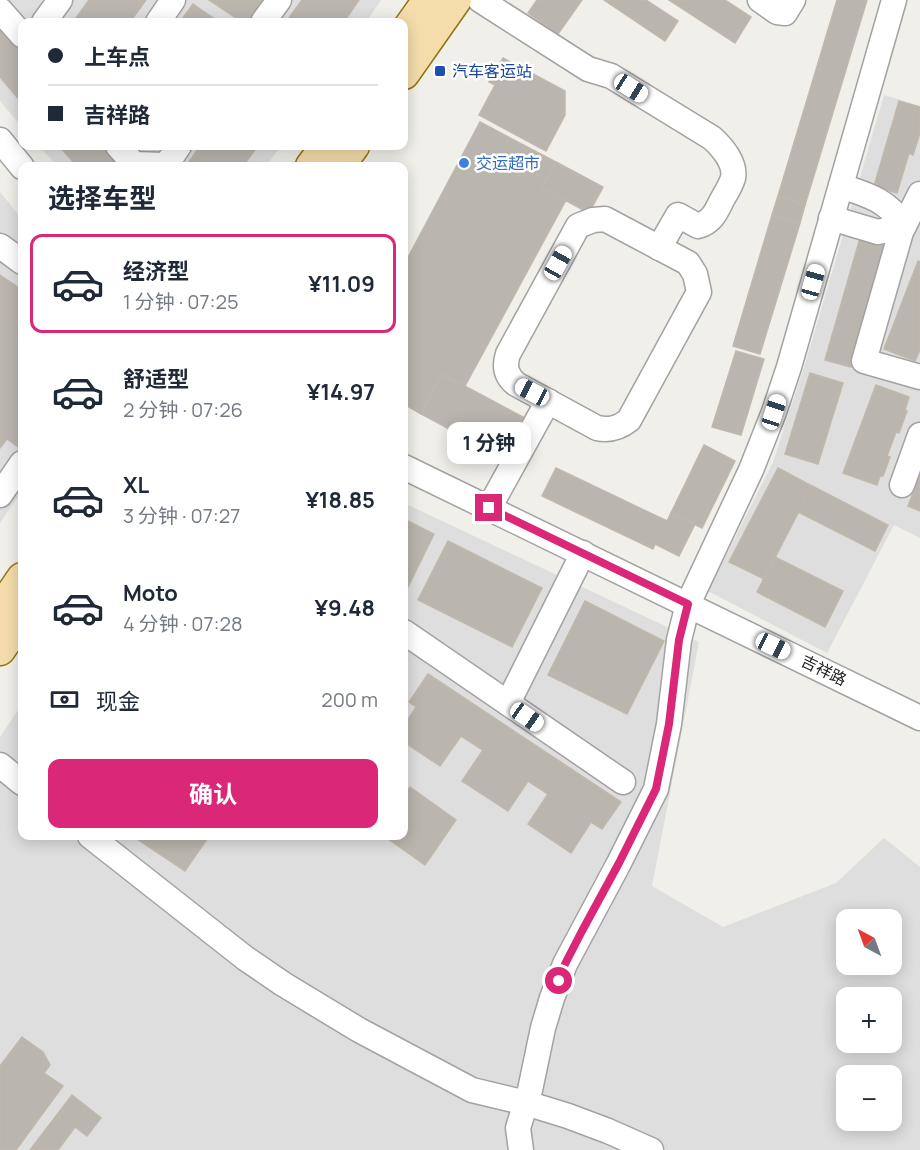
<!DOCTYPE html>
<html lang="zh">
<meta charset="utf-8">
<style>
body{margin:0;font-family:Manrope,"Noto Sans SC",sans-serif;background:#f2f2f3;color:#1f2937;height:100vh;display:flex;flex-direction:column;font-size:22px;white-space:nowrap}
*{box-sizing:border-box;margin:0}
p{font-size:20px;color:#747a83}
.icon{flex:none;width:33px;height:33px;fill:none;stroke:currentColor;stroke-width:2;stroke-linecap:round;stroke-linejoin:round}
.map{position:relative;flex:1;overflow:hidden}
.drawer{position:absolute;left:18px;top:162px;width:390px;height:678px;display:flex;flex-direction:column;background:#fff;border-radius:12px;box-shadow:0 3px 15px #0003}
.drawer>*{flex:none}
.hud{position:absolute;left:18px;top:18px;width:390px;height:132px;border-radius:12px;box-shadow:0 3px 15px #0003;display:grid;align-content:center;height:132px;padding:0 30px;background:#fff}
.needle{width:39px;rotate:319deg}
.tools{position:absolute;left:836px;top:909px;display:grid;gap:12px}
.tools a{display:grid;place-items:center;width:66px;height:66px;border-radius:12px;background:#fff;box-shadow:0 3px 15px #0003;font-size:30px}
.end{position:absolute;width:27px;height:27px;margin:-14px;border:8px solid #db2777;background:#fff;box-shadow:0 0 0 3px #fff}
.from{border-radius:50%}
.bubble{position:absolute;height:42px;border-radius:12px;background:#fff;box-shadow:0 3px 15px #0003;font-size:20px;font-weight:700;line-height:42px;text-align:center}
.car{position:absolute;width:18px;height:36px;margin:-18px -9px;border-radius:8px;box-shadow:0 0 4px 2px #0007;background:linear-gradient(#fff 24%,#345 0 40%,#fff 0 76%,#345 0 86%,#fff 0)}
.hud b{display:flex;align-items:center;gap:21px;height:57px;font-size:22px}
.hud b+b{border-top:2px solid #e0e1e3}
.hud i{width:15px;height:15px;background:#1f2937}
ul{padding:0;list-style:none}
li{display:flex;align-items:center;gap:18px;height:99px;margin:0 12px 9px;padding:0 18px;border:3px solid transparent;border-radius:12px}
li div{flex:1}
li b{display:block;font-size:22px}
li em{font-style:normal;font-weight:700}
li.active{border-color:#db2777}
li>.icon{width:54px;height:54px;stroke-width:1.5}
h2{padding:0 30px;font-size:27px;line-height:72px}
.pay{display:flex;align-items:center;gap:15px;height:66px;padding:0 30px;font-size:22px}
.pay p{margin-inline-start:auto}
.cta{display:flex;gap:12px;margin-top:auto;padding:12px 30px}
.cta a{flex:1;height:69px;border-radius:12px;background:#db2777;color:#fff;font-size:24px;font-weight:700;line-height:69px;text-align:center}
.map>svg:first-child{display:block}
</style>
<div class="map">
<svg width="920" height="1150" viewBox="0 0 920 1150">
<rect width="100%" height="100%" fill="#f0efe9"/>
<g fill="#dfdede" fill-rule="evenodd">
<polygon points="0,0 381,0 366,22 22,22 22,127 0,101"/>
<polygon points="884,95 920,106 920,538 894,525 827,653 708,591 773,462 806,361"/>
<polygon points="39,146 281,146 266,166 57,166"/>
<polygon points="0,192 22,219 22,491 0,523"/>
<path d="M404 503 699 642 652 886 723 927 836 883 884 838 920 867V1150H0V737L22 704V836H404ZM846 920H891V964H846ZM846 998H891V1042H846ZM846 1076H891V1120H846Z"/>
</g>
<g fill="#bab5ae" stroke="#c1b8ac" stroke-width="1.5">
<polygon points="89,0 146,0 130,22 73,22"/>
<polygon points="209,0 272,0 256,22 242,22"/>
<polygon points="302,0 359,0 344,22 286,22"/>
<polygon points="537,0 582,0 558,34 528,13"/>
<polygon points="604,0 646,0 678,21 665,41"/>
<polygon points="669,0 725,0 751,17 735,43"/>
<polygon points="837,0 867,0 805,205 778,196"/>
<polygon points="193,4 219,22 180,22"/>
<polygon points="0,26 22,44 22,103 0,77"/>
<polygon points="503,58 565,91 565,115 546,151 479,115 495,85 489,82"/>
<polygon points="899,101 920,107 920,133 913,155 909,153 897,193 874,186"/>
<polygon points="480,122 556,162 542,188 566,200 465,386 442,374 421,414 404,404 404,265"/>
<polygon points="59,146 109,146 127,166 77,166"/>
<polygon points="200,146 258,146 243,166 186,166"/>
<polygon points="556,162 603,187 589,213 542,188"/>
<polygon points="778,196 805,205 800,223 772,215"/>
<polygon points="772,215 800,223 760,354 733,346"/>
<polygon points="860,238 886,246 851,367 825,360"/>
<polygon points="918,261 920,262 920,350 915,361 884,349"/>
<polygon points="0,275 22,290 22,441 18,447 7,439 0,448"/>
<polygon points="736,351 764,359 741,435 712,427"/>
<polygon points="810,373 843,383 818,464 785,454"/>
<polygon points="442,374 523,417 502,457 421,414"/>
<polygon points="876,385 909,397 905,410 907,411 899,433 896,432 887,456 890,457 883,476 880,476 877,485 843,473"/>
<polygon points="704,445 735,461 702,528 671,513"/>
<polygon points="556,468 667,521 671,513 695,524 679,556 655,544 653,549 542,496"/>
<polygon points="778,468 812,486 764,579 729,562"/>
<polygon points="920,475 920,511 908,506"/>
<polygon points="812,486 888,525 875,551 798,512"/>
<polygon points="404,519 434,534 405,593 404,593"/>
<polygon points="448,541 542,588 512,647 418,600"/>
<polygon points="775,557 843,591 825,627 757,592"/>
<polygon points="585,601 664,641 627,714 548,675"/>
<polygon points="428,674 621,802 602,829 591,822 571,853 528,824 548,794 528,781 508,811 462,781 483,750 461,736 440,766 404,742 404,726 416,707 409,702"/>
<polygon points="410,787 456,820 425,865 384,836 404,836 404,796"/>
<polygon points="139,836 209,836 185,871 137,839"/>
<polygon points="22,1037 43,1052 50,1065 44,1073 63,1086 16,1150 0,1150 0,1066"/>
<polygon points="72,1095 101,1118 87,1136 75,1127 58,1150 30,1150"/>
</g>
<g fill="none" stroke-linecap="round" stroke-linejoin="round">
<defs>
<g id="minor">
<path d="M480 0 588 69 611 76 712 138C722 147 736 163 733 178 731 185 726 193 722 200 716 212 712 222 698 226L678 215 659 248"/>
<polyline points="760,0 777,12 785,13 793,0"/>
<polyline points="0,10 22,35"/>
<polyline points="44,22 60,0"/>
<polyline points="158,22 173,0"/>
<polyline points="263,22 279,0"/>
<polyline points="0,140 22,167"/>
<polyline points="118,146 134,164 166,165 179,146"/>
<polyline points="920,194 901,232 864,361 920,377"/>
<path d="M831 218 878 232 904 226C888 200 868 195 841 186"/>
<path d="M605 219 688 263 695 274 699 292 629 420C619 428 610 431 597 428L516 384C506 376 504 366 508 354L578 226 593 220Z"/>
<polyline points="0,246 22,262"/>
<polyline points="404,467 920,718"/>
<polyline points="902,485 920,435"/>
<polyline points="0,495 22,463"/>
<polyline points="489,508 548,401"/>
<polyline points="404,632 623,782"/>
<polyline points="508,703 583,553"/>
<polyline points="0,765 22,783"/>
<polyline points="90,836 245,958 283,984 359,1030 472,1090 526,1103 568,1116 608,1131 651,1150"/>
<polyline points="521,1150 518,1128 530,1090 543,1028 552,998 565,964 619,863 656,789 669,724 679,640 688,604 751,470 774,412 789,367 894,0"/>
</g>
<g id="major">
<polyline points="404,34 428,0"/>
<polyline points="404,74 456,0"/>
<polyline points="311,166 326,146"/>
<polyline points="339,166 354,146"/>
<polyline points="0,610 22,578"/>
<polyline points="0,650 22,618"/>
</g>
</defs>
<use href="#minor" stroke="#a2a2a2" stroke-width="27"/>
<use href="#major" stroke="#90750e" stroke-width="33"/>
<use href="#minor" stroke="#fff" stroke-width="24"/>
<use href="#major" stroke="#f4ddaa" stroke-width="30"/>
</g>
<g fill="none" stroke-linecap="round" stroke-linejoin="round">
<polyline stroke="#db2777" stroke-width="8" points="489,508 688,604 679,640 669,724 656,789 619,863 582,931 565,964 559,981"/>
</g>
<rect fill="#1a4fb4" stroke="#fff" stroke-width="2" x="434" y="65" width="12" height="12" rx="3"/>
<circle fill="#3f7fe0" stroke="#fff" stroke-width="2" cx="464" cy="163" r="6"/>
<g text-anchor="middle" stroke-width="5" stroke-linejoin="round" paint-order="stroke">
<g font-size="16" fill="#164399" stroke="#fff" text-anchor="start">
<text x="452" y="77">汽车客运站</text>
</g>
<g font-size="16" fill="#366cbe" stroke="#fff" text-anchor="start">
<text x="476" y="169">交运超市</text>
</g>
<g font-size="16" fill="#212121" stroke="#fff">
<text transform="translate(824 670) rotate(26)" y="6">吉祥路</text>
</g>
</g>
</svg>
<div class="tools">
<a><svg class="needle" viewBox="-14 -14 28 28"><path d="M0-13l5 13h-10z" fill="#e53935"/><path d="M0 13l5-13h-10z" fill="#747a83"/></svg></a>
<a>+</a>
<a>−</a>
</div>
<i class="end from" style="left:559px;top:981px"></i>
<i class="end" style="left:489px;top:508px"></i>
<div class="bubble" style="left:447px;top:422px;width:84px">1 分钟</div>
<i class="car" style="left:631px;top:88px;rotate:122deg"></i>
<i class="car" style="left:558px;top:263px;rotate:29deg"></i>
<i class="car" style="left:813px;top:282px;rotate:16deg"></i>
<i class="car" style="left:532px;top:392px;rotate:298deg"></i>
<i class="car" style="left:774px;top:412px;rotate:18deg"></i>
<i class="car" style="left:773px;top:646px;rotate:116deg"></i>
<i class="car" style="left:527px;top:717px;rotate:125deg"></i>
<div class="hud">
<b><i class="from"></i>上车点</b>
<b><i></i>吉祥路</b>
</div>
<section class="drawer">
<h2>选择车型</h2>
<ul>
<li class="active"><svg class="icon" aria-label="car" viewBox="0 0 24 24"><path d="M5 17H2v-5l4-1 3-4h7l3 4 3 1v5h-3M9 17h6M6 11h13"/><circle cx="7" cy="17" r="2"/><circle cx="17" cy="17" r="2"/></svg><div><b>经济型</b><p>1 分钟 · 07:25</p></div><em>¥11.09</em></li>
<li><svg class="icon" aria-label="car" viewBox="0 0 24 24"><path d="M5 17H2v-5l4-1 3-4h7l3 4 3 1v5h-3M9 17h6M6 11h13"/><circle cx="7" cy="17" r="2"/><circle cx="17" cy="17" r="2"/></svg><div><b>舒适型</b><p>2 分钟 · 07:26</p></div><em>¥14.97</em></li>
<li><svg class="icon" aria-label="car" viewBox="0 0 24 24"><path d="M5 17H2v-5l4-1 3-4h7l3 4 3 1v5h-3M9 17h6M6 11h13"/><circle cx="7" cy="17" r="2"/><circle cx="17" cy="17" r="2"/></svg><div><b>XL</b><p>3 分钟 · 07:27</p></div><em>¥18.85</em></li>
<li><svg class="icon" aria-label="car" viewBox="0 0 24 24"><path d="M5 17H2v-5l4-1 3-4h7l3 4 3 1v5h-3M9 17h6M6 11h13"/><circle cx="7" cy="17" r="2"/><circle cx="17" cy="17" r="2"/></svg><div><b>Moto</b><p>4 分钟 · 07:28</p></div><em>¥9.48</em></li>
</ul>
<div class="pay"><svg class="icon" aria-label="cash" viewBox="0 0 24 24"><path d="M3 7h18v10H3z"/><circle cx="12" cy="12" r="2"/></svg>现金<p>200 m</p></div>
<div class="cta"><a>确认</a></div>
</section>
</div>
